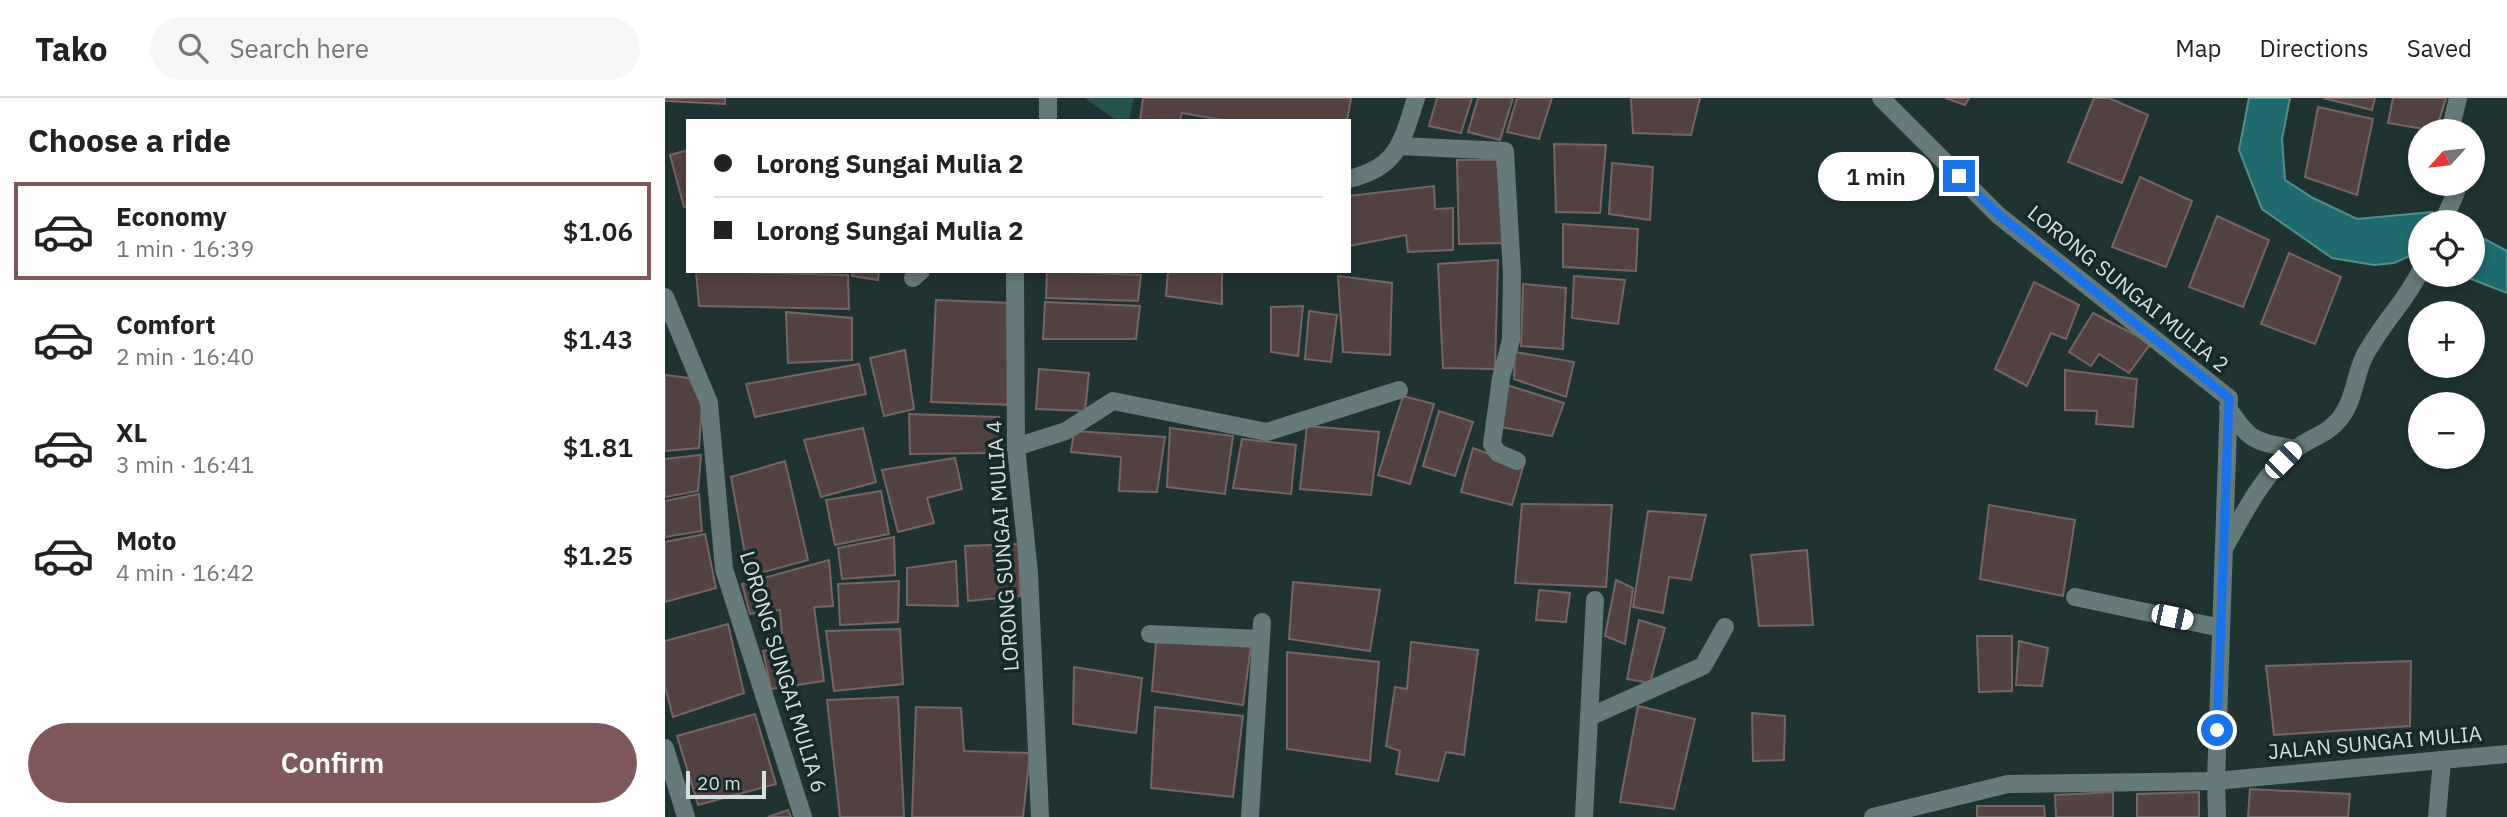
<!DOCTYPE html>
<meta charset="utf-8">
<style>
body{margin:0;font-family:"IBM Plex Sans",sans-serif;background:#f6f6f6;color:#222;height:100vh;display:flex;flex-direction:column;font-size:26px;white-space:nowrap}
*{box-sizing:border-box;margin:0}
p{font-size:23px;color:#767676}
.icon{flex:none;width:38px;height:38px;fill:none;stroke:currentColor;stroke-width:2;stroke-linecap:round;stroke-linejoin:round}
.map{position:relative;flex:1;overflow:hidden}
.panel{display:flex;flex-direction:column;background:#fff;width:665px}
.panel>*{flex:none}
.banner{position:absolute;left:21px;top:21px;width:665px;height:154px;border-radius:0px;box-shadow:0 4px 10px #0003;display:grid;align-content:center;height:154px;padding:0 28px;background:#fff}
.needle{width:46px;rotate:243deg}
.fabs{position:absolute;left:1743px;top:21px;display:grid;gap:14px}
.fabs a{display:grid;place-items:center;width:77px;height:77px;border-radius:50%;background:#fff;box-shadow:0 4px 10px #0003;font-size:35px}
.scale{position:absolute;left:21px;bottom:18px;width:80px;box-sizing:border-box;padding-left:7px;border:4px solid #d4dfdf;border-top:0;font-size:19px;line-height:24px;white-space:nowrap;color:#d4dfdf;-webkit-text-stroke:5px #152929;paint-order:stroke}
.end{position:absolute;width:32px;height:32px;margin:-16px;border:9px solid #1a73e8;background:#fff;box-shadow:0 0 0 4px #fff}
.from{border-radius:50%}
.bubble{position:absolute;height:49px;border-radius:24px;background:#fff;box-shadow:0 4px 10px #0003;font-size:23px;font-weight:600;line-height:49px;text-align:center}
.car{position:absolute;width:21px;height:42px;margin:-21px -10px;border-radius:9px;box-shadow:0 0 5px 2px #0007;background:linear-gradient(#fff 24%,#345 0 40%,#fff 0 76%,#345 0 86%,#fff 0)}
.banner b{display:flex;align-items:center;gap:24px;height:66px;font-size:26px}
.banner b+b{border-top:2px solid #e0e0e0}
.banner i{width:18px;height:18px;background:#222}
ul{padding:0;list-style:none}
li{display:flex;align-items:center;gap:21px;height:98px;margin:0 14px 10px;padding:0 14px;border:4px solid transparent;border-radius:0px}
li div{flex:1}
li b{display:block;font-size:26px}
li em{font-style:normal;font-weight:600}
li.on{border-color:#80585c}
li>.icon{width:63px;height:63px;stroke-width:1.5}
h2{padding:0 28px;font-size:32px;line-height:84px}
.button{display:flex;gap:14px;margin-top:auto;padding:14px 28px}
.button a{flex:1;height:80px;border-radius:42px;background:#80585c;color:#fff;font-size:28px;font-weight:600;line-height:80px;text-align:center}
header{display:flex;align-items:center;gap:42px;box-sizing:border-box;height:98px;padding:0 35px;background:#fff;border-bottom:2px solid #e0e0e0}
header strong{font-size:33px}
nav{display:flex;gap:38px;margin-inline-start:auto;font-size:24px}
.search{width:490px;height:63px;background:#f6f6f6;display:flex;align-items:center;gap:18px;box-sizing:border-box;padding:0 24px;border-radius:38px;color:#767676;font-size:26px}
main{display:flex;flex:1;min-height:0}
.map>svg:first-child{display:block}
</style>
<header>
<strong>Tako</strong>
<div class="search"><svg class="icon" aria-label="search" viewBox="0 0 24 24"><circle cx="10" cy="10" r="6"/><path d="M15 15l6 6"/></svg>Search here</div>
<nav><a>Map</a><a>Directions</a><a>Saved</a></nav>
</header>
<main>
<section class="panel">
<h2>Choose a ride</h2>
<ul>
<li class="on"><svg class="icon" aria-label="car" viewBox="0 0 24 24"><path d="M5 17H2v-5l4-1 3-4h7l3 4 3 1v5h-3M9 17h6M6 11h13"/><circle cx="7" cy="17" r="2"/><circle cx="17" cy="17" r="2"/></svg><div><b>Economy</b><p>1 min · 16:39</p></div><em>$1.06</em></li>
<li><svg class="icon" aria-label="car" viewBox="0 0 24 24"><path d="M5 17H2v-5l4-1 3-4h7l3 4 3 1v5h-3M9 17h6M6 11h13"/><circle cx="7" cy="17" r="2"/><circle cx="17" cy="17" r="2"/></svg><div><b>Comfort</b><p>2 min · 16:40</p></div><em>$1.43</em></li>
<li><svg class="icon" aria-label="car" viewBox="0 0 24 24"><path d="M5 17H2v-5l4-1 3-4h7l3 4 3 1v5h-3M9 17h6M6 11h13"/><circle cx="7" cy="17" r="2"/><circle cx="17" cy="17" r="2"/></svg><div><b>XL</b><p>3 min · 16:41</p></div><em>$1.81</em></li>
<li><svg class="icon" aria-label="car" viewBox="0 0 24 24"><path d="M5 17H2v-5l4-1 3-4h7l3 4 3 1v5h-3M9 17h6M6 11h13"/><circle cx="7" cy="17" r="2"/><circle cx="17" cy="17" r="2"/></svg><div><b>Moto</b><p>4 min · 16:42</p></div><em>$1.25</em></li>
</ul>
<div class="button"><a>Confirm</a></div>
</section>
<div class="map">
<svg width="1842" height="719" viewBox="0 0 1842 719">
<rect width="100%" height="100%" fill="#1f3333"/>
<polygon fill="#275252" points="420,0 469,0 464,23 452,23"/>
<g fill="#1e6a6c" stroke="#558d8e" stroke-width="2">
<polygon points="1584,0 1625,0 1617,41 1620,82 1648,100 1692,121 1767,114 1786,124 1755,124 1755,160 1747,157 1729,165 1709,167 1667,160 1597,111 1574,52"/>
<polygon points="1808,135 1842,153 1842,195 1796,177 1808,177"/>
</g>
<g fill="#544243" stroke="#776465" stroke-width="2">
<polygon points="0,0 60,0 60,6 0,3"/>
<polygon points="478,0 686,0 682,23 563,23 517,15 515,23 475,23"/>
<polygon points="772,0 807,0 796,35 764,28"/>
<polygon points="813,0 848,0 835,42 803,34"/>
<polygon points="852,0 887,0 874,41 842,34"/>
<polygon points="966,0 1035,0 1026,37 968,35"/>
<polygon points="1280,0 1304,0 1300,7"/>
<polygon points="1429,0 1444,0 1483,17 1457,85 1403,64"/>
<polygon points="1658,0 1710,0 1707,12"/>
<polygon points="1728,0 1781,0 1771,33 1723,25"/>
<polygon points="1653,9 1708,21 1692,97 1640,79"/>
<polygon points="889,46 941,47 935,115 891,114"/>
<polygon points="23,52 23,108 19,109 5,57"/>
<polygon points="792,62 832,62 840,145 794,146"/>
<polygon points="947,65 988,69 985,122 944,116"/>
<polygon points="1475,79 1527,103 1501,169 1447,149"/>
<polygon points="769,88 770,111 788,110 788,152 743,154 741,137 684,148 684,98"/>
<polygon points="1552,118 1604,142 1578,209 1524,189"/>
<polygon points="898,126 973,131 971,173 898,169"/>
<polygon points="1624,155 1676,179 1650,246 1596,226"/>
<polygon points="833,162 830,271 778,270 773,166"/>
<polygon points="31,173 183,177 184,211 34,208"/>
<polygon points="187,173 214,173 213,182 187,178"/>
<polygon points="382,173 476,177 473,203 381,200"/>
<polygon points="503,173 557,173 557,206 501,198"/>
<polygon points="673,178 727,185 725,257 678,254"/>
<polygon points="909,178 960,182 953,226 907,220"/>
<polygon points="1369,184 1414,207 1401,241 1386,235 1362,288 1330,271"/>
<polygon points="858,186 901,190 898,251 856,248"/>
<polygon points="271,202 347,205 347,307 266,304"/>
<polygon points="380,204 475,208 471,241 378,241"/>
<polygon points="638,208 633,258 606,254 606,209"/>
<polygon points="644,213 672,217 666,264 640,261"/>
<polygon points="121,214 187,220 187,262 123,265"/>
<polygon points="1428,215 1486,245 1464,275 1434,256 1426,268 1404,254"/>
<polygon points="240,252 249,311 219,318 205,260"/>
<polygon points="850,254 909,264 901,299 849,281"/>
<polygon points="194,266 201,296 90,319 81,286"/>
<polygon points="374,271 424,275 420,313 371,311"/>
<polygon points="1400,272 1472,281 1468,329 1431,326 1432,313 1400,312"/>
<polygon points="0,277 24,280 37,306 34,350 0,353"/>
<polygon points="842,287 899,305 887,338 835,329"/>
<polygon points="738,298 769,306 745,386 713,377"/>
<polygon points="774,313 808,324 790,378 758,368"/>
<polygon points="244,316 334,319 331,355 245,356"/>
<polygon points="642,328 714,334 706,397 635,391"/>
<polygon points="198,330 211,384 156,399 139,342"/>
<polygon points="505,330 568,338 560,396 502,389"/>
<polygon points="409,333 500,339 492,394 454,393 456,359 406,354"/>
<polygon points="577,341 631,347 626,396 568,390"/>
<polygon points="808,350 858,369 847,407 796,394"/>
<polygon points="36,357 33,393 0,399 0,361"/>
<polygon points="290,360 297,391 262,400 269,425 233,434 217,372"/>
<polygon points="120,363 143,462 84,478 66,379"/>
<polygon points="216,393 224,436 170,447 161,402"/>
<polygon points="34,396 37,433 0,439 0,403"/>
<polygon points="857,406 947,407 941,489 850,485"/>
<polygon points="1324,407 1410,422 1398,498 1315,481"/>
<polygon points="983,413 1041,417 1026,482 1004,479 998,515 968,509"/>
<polygon points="40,436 51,490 0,504 0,444"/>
<polygon points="229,439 230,477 177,481 173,450"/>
<polygon points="354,446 355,498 303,503 300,448"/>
<polygon points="1142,452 1148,527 1094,528 1086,457"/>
<polygon points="164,462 168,508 149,509 159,583 106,591 98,553 118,549 115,512 85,516 77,486"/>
<polygon points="291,463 293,508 242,507 242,470"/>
<polygon points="951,482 968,490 960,546 940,538"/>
<polygon points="234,483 233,524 175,527 173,486"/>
<polygon points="628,484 715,492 705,553 624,541"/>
<polygon points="874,492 905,495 901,524 871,522"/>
<polygon points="974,522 1000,530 985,585 962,581"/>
<polygon points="63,526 79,595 8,619 0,589 0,543"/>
<polygon points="235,531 238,586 169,593 161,533"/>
<polygon points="1312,538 1347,538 1347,593 1314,594"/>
<polygon points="1354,543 1383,550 1377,588 1351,587"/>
<polygon points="491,544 586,548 578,607 487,593"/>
<polygon points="746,544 813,552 799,657 781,654 773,683 731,676 735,653 721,648 730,589 742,591"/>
<polygon points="622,554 714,564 705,663 622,651"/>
<polygon points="1746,563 1745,628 1609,637 1601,568"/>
<polygon points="409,569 477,580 471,635 408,626"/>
<polygon points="233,599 239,719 175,719 162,602"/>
<polygon points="973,608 1030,621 1009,711 955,704"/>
<polygon points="251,609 296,610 299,653 365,655 358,719 247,719"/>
<polygon points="490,609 578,618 568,699 486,690"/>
<polygon points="1087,615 1120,618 1119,662 1088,663"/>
<polygon points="90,616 111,686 33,707 12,638"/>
<polygon points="1585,691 1685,696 1683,719 1583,719"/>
<polygon points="1448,694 1448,719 1391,719 1390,697"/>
<polygon points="1534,694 1534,719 1472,719 1472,696"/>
<polygon points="1312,708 1379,708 1380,719 1312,719"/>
<polygon points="123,712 126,719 103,719"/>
</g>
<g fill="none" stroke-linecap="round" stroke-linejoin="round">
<g stroke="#657a7a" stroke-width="18">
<polyline points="1216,0 1333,117 1564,300 1551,683 1552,719"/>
<polyline points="383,23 383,0"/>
<polyline points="1785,33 1793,0"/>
<polyline points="735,48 840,53 847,175 846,242 836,280 827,346 833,355 852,363"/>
<path d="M684 81C734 69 737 43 751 0"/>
<polyline points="1778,124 1791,94 1779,86"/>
<polyline points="350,173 351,349 364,475 375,719"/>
<polyline points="248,180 256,173"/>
<polyline points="0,199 44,305 59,471 138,719"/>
<path d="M1563 310C1586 345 1590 343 1630 351"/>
<polyline points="351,349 401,333 448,303 602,334 734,292"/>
<path d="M1560 449C1579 415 1597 378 1628 353 1643 340 1663 337 1676 319 1689 302 1690 278 1699 259 1715 228 1740 204 1755 174"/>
<polyline points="1410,499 1556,530"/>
<polyline points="485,536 596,541"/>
<polyline points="924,619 1038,568 1060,529"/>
<polyline points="0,650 21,719"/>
<polyline points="585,719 597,524"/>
<polyline points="919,719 930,502"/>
<polyline points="1208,719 1343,686 1551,683 1842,656"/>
<polyline points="1772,719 1777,662"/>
</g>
</g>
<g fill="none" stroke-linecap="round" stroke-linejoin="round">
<polyline stroke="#1a73e8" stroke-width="9" points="1294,78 1334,117 1564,300 1552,632"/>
</g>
<g text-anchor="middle" stroke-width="7" stroke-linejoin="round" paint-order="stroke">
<g font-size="21" fill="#d4dfdf" stroke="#152929">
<text transform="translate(1463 191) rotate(39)" y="7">LORONG SUNGAI MULIA 2</text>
<text transform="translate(338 448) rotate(-94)" y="7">LORONG SUNGAI MULIA 4</text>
<text transform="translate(118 574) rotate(73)" y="7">LORONG SUNGAI MULIA 6</text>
<text transform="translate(1710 645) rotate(-5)" y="7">JALAN SUNGAI MULIA</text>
</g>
</g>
</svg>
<div class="fabs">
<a><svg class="needle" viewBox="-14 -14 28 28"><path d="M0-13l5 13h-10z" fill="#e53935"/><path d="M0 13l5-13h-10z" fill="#767676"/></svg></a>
<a><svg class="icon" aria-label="locate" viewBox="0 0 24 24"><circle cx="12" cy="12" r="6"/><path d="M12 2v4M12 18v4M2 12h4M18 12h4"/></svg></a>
<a>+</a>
<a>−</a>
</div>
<div class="scale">20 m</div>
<i class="end from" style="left:1552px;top:632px"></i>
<i class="end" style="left:1294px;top:78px"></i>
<div class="bubble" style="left:1153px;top:54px;width:116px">1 min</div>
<i class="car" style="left:1618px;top:362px;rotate:45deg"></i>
<i class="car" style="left:1507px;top:519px;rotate:102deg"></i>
<div class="banner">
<b><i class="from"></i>Lorong Sungai Mulia 2</b>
<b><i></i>Lorong Sungai Mulia 2</b>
</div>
</div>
</main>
